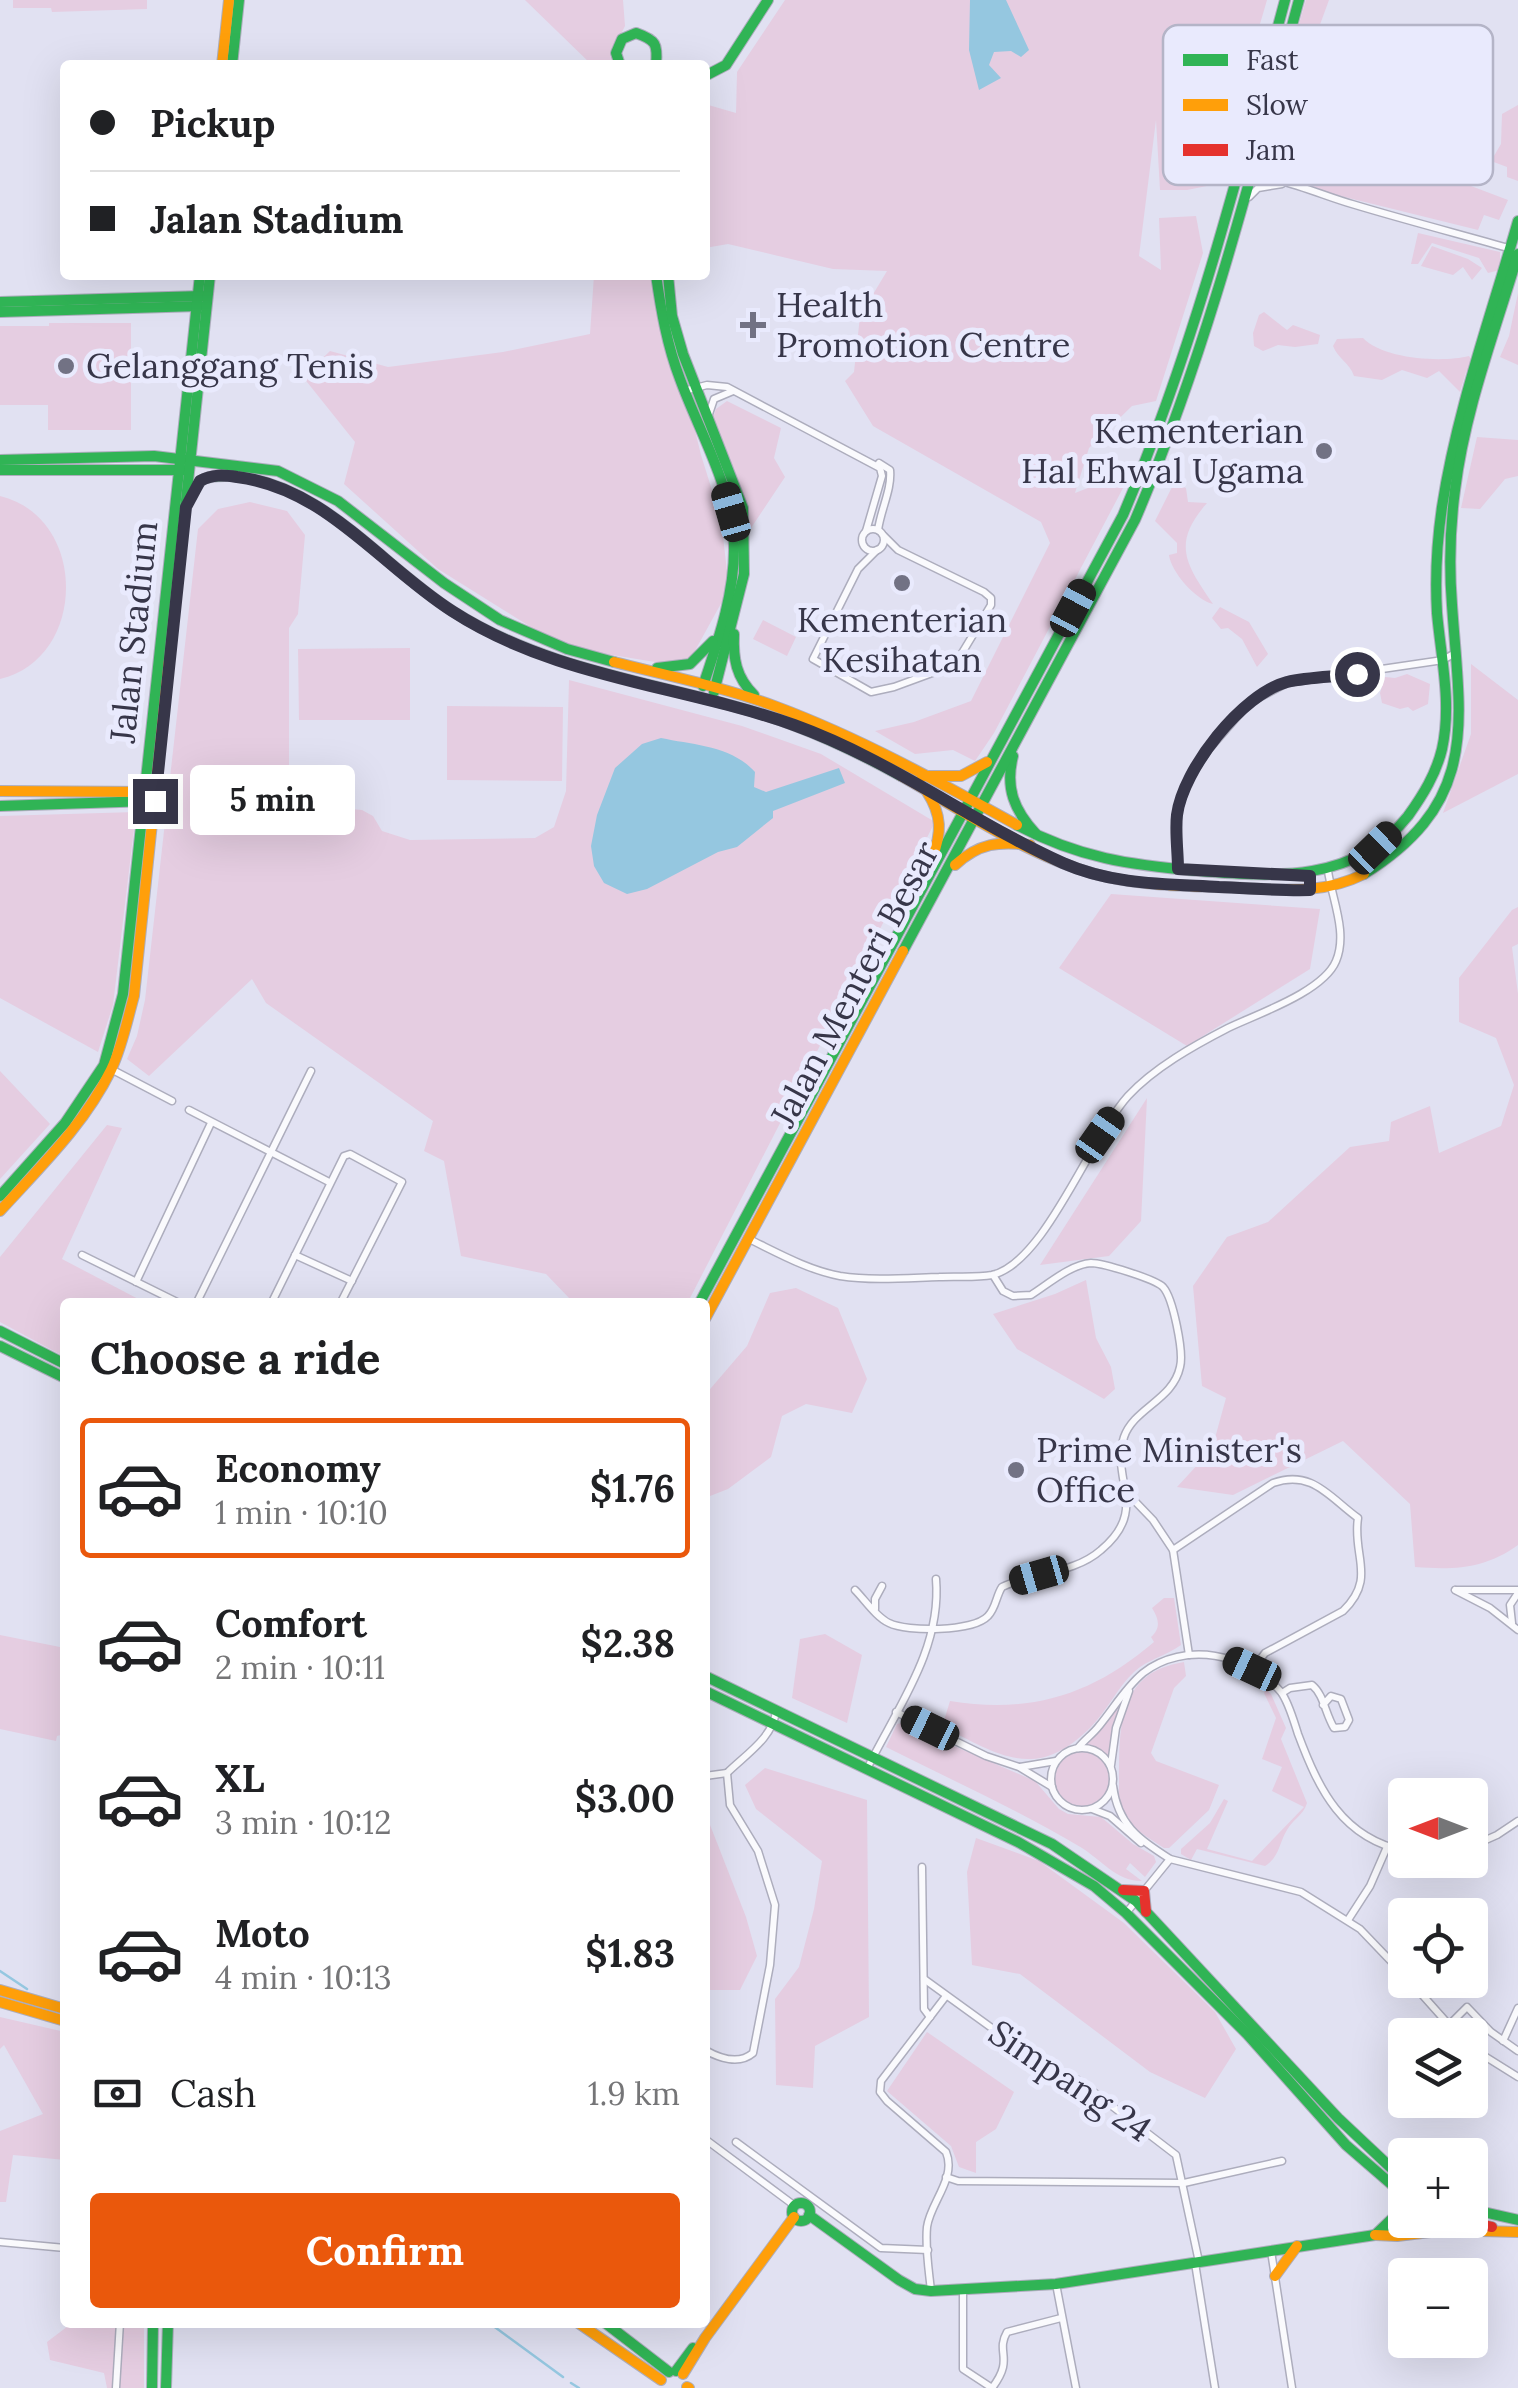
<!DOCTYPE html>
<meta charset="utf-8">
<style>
body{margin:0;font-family:Lora,serif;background:#f2f2f2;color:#202124;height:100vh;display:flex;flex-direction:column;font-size:38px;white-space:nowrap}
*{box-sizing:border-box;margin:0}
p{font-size:32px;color:#757577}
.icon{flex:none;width:55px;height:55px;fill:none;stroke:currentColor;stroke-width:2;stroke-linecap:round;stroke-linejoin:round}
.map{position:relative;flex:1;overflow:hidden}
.side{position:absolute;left:60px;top:1298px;width:650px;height:1030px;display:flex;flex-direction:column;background:#fff;border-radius:10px;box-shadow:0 10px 40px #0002}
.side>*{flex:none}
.top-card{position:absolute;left:60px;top:60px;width:650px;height:220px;border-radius:10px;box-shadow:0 10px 40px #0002;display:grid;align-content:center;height:220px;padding:0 30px;background:#fff}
.needle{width:65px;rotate:270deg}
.tools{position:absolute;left:1388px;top:1778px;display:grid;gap:20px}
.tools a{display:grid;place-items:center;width:100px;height:100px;border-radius:10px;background:#fff;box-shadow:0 10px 40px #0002;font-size:50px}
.end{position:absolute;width:45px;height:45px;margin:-22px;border:12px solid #373649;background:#fff;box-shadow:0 0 0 5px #fff}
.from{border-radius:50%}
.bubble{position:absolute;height:70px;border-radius:10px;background:#fff;box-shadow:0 10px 40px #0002;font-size:32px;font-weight:700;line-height:70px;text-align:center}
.car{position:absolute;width:30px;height:60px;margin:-30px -15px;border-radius:12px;box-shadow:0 0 8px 2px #0007;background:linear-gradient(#222 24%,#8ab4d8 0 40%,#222 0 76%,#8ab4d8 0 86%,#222 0)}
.top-card b{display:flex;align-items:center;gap:35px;height:95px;font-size:38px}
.top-card b+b{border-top:2px solid #e0e0e0}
.top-card i{width:25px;height:25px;background:#202124}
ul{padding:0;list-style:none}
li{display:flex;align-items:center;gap:30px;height:140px;margin:0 20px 15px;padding:0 10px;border:5px solid transparent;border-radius:10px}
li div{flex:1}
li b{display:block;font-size:38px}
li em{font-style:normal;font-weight:700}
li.current{border-color:#ea580c}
li>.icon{width:90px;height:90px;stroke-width:1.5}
h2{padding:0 30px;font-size:45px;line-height:120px}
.pay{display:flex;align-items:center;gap:25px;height:110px;padding:0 30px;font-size:38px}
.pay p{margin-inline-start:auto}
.button{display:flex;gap:20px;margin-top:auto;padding:20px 30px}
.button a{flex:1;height:115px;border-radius:10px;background:#ea580c;color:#fff;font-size:40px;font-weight:700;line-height:115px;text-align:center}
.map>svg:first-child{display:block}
</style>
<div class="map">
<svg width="1518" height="2388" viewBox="0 0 1518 2388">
<rect width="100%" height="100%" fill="#e1e1f2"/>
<g fill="#e5cde1">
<polygon points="13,0 147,0 147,9 52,12 51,8 13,8"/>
<polygon points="525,0 623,0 625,26 610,56 616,65 592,65"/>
<polygon points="785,0 1267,0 1229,130 1222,183 1187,190 1160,190 1156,120 1139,256 1161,270 1159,218 1196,216 1203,253 1156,401 1132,406 1089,448 1075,493 1132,471 994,733 975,761 953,750 915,754 875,731 914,722 971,701 1050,543 1041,522 873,426 845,381 854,372 860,316 887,271 833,269 728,244 705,248 705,104 736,113 737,72"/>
<polygon points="1306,0 1329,0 1314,41 1296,34"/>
<polygon points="1325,91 1413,140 1405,161 1508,200 1499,220 1484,215 1478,230 1292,184"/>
<polygon points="1518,105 1518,181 1507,177 1507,167 1491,161 1501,144 1502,114"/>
<polygon points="1418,233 1500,252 1500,270 1488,273 1479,258 1432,243 1418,264 1411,264"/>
<polygon points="1432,246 1468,259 1482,268 1472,280 1463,267 1453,275 1421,266"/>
<polygon points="594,275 657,275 701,455 721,519 729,589 686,667 563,647 438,569 344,484 355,442 303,377 330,351 388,367 503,352 590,334"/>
<polygon points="1518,293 1518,365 1500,357 1509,336"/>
<polygon points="1264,312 1287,330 1293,325 1320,335 1318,344 1295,347 1278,345 1263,351 1254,346 1253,333 1259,315"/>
<polygon points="49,323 131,323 131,430 48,430 48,405 0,405 0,326 49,326"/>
<path d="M1363 338C1383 359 1442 363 1469 356L1474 364 1466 372 1460 392 1439 371 1427 378 1402 370 1382 380 1354 376C1350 363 1338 359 1333 346L1337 339Z"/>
<polygon points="727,401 781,428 774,458 785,477 751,528 739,517 709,430 716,409"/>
<polygon points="1477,437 1518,440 1518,476 1505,479 1480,509 1461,508"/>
<path d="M1174 483 1186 488 1188 502 1207 503C1171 544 1186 564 1213 604 1196 600 1171 572 1169 555L1177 553V543L1155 521Z"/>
<path d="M0 496C88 517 88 658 0 679Z"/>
<polygon points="250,502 287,511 305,535 298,614 289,628 289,803 362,810 373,816 382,831 410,840 535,838 554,827 566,791 569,680 742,726 821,754 935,822 688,1302 603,1302 570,1299 546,1274 461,1256 444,1161 424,1151 433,1121 266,1003 252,979 149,1076 127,1059 137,1036 145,1000 198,529 218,509"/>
<polygon points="1220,607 1249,622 1268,654 1257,667 1242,639 1228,628 1221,629 1212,618"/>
<polygon points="763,620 796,637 787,656 753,639"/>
<polygon points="410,648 410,720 299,720 298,649"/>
<polygon points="1471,664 1518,700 1518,774 1443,813 1471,734"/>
<polygon points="1407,674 1430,684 1428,704 1413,711 1408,707 1400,709 1382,703 1380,693 1385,677 1395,678"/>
<polygon points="447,706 563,707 562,781 447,780"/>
<polygon points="136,812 113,1005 98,1052 0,998 0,816"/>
<polygon points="1111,894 1320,909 1310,969 1187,1046 1059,968"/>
<path d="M1518 907V944L1512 947 1518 994V1545C1485 1569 1454 1570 1415 1567L1410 1504 1343 1441 1233 1495 1177 1487 1212 1449 1226 1398 1202 1386 1193 1286 1227 1237 1268 1222 1350 1147 1389 1141 1391 1122 1430 1106 1439 1153 1501 1126 1514 1085 1496 1038 1459 1022V978L1512 910Z"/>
<polygon points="0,1071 50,1124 0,1179"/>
<polygon points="1147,1098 1141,1221 1109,1256 1040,1265"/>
<polygon points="107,1125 122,1128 62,1259 144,1302 65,1302 65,1357 0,1322 0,1257"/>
<polygon points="1086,1280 1096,1338 1111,1367 1115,1389 1104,1399 1017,1349 993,1314 1055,1294"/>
<polygon points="796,1288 838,1308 867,1379 852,1413 806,1404 782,1416 771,1457 728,1489 705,1498 705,1395 747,1346 770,1293"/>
<path d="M1164 1598H1174L1181 1645C1166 1656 1148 1659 1134 1672 1117 1688 1107 1711 1090 1728 1035 1782 1001 1755 942 1727L950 1701C1031 1714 1092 1695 1154 1642L1151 1637C1161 1628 1159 1619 1152 1608Z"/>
<polygon points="825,1634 862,1655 847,1723 792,1698 800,1639"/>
<polygon points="0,1635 65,1648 65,1734 57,1736 56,1741 0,1729"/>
<path d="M1184 1662 1186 1676 1174 1688 1151 1753 1156 1761 1219 1785 1209 1810 1169 1848H1164C1150 1839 1131 1828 1123 1813 1117 1803 1119 1794 1119 1784 1120 1730 1115 1673 1184 1662Z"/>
<path d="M1266 1689 1271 1694 1286 1728 1281 1739 1307 1803C1303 1816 1293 1819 1287 1830 1279 1843 1279 1858 1265 1866L1197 1849 1191 1860 1181 1854V1849L1210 1823 1224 1799 1228 1801 1207 1849 1252 1861 1304 1807 1272 1791 1282 1767 1262 1759 1276 1718 1264 1693Z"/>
<polygon points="1118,1707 1109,1757 1085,1744"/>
<path d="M901 1723 1035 1781 1059 1809 1068 1814 1101 1817 1133 1844 1154 1856 1156 1862 1145 1877 1130 1863 1126 1869 1142 1881C1118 1882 1101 1860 1082 1848 1019 1810 951 1780 886 1747L897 1724Z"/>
<circle cx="1082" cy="1779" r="27"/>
<polygon points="765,1768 867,1800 869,2017 815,2046 813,2088 776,2085 775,1999 799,1967 814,1909 822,1861 756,1809 745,1785"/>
<polygon points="705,1812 746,1917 757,1956 740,1990 705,1990"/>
<polygon points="976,1838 1039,1861 1124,1923 1215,2012 1236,2049 1205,2098 1150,2072 1020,1974 972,1965 967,1872"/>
<polygon points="0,2017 65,2032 65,2160 13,2155 6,2202 0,2202 0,2131 43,2114 4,2045 0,2049"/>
<polygon points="927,2032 1014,2092 996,2129 976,2142 976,2173 959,2167 951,2146 887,2091"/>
<polygon points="72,2323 144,2323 144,2388 107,2388 104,2373 50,2360 47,2342"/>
</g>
<g fill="#95c7e0">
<polygon points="970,0 1006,0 1029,50 1021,57 1011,51 994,52 989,65 1001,78 979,90 969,50"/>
<path d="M661 738C694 745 732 746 755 772L754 787 766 792 839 768 845 783 773 811V818L737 847 718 852 647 889 627 894 604 883 594 866 591 846 597 815 615 768 642 744Z"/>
</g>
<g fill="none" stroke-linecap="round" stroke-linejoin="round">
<g stroke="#95c7e0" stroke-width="2.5">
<polyline points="0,1971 27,1989"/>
<polyline points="492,2325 563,2377"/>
<polyline points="571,2383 579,2388"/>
</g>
<defs>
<g id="street">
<path d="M1238 176C1271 172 1320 195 1352 204 1405 220 1459 234 1512 249"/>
<polyline points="1249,197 1258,188 1282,184"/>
<polyline points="684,391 707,385 727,387 880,468 882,476 866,531"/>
<polyline points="709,414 714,399 733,391"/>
<circle cx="873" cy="540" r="11"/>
<path d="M878 530C881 509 892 489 890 470L879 463"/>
<polyline points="877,550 858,569 813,659 871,692 894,687 943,669 959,658 991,605 991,598 984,592 898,550 884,536"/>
<polyline points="1178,869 1177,814 1188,780 1209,749 1249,703 1287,683 1443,660 1455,653"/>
<polyline points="109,1068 172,1101"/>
<polyline points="189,1110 329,1182"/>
<path d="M749 1239C778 1253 808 1270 840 1276 872 1281 907 1278 939 1277 956 1276 976 1278 992 1275 1045 1263 1090 1138 1128 1096 1154 1068 1193 1046 1228 1028 1257 1014 1323 992 1336 961 1348 933 1332 899 1328 871"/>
<polyline points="82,1255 177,1302"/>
<polyline points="295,1255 352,1281"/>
<polyline points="136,1282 211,1123"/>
<polyline points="197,1302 311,1071"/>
<polyline points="272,1302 344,1156 350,1154 402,1182 341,1302"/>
<polyline points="1128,1494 1153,1520 1173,1550 1189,1655"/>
<path d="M1173 1550 1273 1483C1312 1469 1330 1498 1358 1518 1352 1556 1377 1578 1343 1611L1265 1653 1253 1669"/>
<path d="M855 1590C865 1600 876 1617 889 1623 907 1632 973 1632 988 1616 996 1608 996 1596 1002 1587 1033 1572 1074 1574 1101 1550 1150 1509 1110 1480 1124 1437 1134 1408 1173 1400 1180 1367 1184 1352 1173 1298 1163 1287 1155 1279 1103 1263 1091 1263 1071 1264 1047 1285 1031 1295L1013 1296 1003 1291 993 1275"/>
<polyline points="1455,1590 1490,1608 1518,1630"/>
<polyline points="1456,1590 1518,1590"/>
<polyline points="875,1609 875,1599 882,1586"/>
<polyline points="1512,1623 1510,1605 1518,1593"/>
<path d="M1282 1693 1290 1688 1312 1685C1324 1695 1325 1713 1334 1728L1345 1727 1349 1720 1341 1699 1331 1696 1323 1705"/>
<polyline points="896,1712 986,1756 1019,1767 1052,1787"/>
<circle cx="1082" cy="1779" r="31"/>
<path d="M1078 1748C1084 1740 1093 1734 1099 1726 1114 1708 1125 1688 1143 1673 1184 1641 1248 1653 1281 1692 1289 1703 1294 1722 1298 1734 1319 1790 1342 1838 1405 1851"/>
<polyline points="1111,1765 1116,1728 1129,1691"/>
<polyline points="1020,1767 1056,1761"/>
<path d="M867 1769C897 1708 942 1649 936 1579"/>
<path d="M727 1773C745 1755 773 1738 776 1711"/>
<polyline points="705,1776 727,1773"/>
<path d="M1113 1786C1118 1825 1138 1838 1170 1859L1301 1892 1360 1929 1405 1976"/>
<polyline points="1092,1809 1110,1816 1141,1843"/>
<polyline points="1470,1847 1497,1835 1518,1821"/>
<polyline points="922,1867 924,2009 930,2017"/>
<polyline points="1127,1912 1170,1859"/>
<polyline points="1348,1920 1370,1886 1387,1847"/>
<polyline points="924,1979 1036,2060 1078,2080 1176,2155 1199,2262"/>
<polyline points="1409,1980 1458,2035"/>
<polyline points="1449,2025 1467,2007 1491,2032 1518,2051"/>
<polyline points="1503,2041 1518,2008"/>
<polyline points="1470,2047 1518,2077"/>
<path d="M705 2050C719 2058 739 2065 753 2053L770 1965 775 1905 758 1851 730 1805 727 1773"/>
<polyline points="705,2139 795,2206"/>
<polyline points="736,2142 881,2248 928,2250"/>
<polyline points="946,2177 958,2181 1184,2183 1282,2161"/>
<polyline points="0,2242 65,2248"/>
<polyline points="1271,2251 1292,2388"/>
<polyline points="1195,2263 1215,2388"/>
<polyline points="1056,2284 1076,2388"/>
<path d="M931 2291C929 2271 925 2248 927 2227 930 2203 957 2178 946 2152L887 2101 880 2092 881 2081 946 1996"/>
<polyline points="963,2292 963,2369 992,2388"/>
<polyline points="116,2388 120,2322"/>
<path d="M992 2388C1015 2358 995 2353 1007 2332L1061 2318"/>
</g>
<g id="fast">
<polyline points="232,65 239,0"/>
<path d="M620 65 616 53 622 39 636 33C656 40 658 44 656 65"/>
<polyline points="705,76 726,65 768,0"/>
<path d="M656 275C661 310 667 345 680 379 700 434 732 485 734 545 735 593 718 641 703 686"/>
<polyline points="668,275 672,316 683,354 743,508 744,574 714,692"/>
<polyline points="0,302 202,296"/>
<polyline points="0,312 199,306"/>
<polyline points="0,460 154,456 278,471 338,501 444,583 500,620 567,649 614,662"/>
<polyline points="0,470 184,470"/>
<path d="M185 507C189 500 194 487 201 481 208 475 222 476 230 476 321 481 382 567 454 612 545 669 647 681 748 710 801 725 852 749 901 776"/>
<path d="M734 634C733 659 736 677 754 695"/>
<polyline points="169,660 210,275"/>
<polyline points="657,668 690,664 713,641"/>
<path d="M1013 756C1005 788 1014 810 1036 834"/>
<polyline points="0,806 149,801"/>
<path d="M1017 825C1079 858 1130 865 1199 871 1276 877 1355 883 1408 816 1423 795 1436 774 1442 749 1452 704 1441 658 1437 613 1435 578 1437 541 1442 507 1457 409 1491 316 1518 221"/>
<path d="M1364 874C1481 801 1460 722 1452 605 1449 567 1450 528 1455 490 1465 409 1495 332 1518 254"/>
<path d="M903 951 1135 520C1207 352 1251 176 1299 0"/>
<polyline points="0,1196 65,1123 104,1065 123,994 200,275"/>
<path d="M700 1302 1123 515C1194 348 1238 175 1285 0"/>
<polyline points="0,1331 65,1364"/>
<polyline points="0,1346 65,1378"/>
<polyline points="705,1676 1052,1844 1136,1901 1338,2118 1405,2181"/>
<polyline points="705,1691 1018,1842 1094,1886 1126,1913 1247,2034 1346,2145 1405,2196"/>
<circle cx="801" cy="2212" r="9"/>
<polyline points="1470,2209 1518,2220"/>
<polyline points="809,2215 899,2280 915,2289 931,2291 1056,2284 1375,2235 1410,2220"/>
<polyline points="1375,2235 1399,2212 1397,2193"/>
<polyline points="604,2322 669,2372"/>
<polyline points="676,2371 693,2348"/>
<polyline points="152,2388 153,2322"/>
<polyline points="166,2388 168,2322"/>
</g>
<g id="slow">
<polyline points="222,65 229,0"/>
<path d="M614 662C669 676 724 687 777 707 860 738 939 782 1017 825"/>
<path d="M901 776C966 812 1033 860 1107 877 1151 887 1198 886 1244 888 1287 890 1324 894 1364 874"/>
<polyline points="922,776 961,776 987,762"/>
<polyline points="0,791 149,792"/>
<path d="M927 792C942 815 942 833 932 858"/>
<path d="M955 865C979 843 999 841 1030 845"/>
<path d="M0 1211C40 1167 84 1125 111 1070 122 1047 127 1021 134 996L169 660"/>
<polyline points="705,1319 903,951"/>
<polyline points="0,1990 65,2009"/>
<polyline points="0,2002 65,2021"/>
<polyline points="1375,2235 1397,2236 1447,2230 1518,2232"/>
<polyline points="1275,2276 1297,2246"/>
<polyline points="577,2322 661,2380"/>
<polyline points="683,2374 705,2338 794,2217"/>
<polyline points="687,2387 689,2388"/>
</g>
<g id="jam">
<polyline points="1123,1890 1144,1891 1146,1912"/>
<polyline points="1461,2220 1492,2227"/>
</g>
</defs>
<use href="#street" stroke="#adadbd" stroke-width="9"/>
<use href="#fast" stroke="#adadbd" stroke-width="12"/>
<use href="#slow" stroke="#adadbd" stroke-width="12"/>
<use href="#jam" stroke="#adadbd" stroke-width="12"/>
<use href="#street" stroke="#fafafd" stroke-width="6"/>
<use href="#fast" stroke="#30b455" stroke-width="10"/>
<use href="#slow" stroke="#ff9f0a" stroke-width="10"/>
<use href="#jam" stroke="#e5322d" stroke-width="10"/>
</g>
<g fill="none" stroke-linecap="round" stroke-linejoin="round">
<path stroke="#373649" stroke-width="12" d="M155 801 186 507 200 481C212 474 224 475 237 477 326 488 380 565 452 611 555 678 681 685 794 725 889 759 972 822 1063 863 1112 885 1167 884 1219 887 1249 888 1280 891 1310 890V876L1178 869C1178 852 1175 832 1177 815 1183 769 1242 694 1287 682 1309 677 1335 677 1357 674"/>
</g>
<g fill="#727284" stroke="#e9eafd" stroke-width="4">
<path d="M748 310h10v10h10v10h-10v10h-10v-10h-10v-10h10z"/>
<circle cx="66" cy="366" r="10"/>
<circle cx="1324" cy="451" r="10"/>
<circle cx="902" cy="583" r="10"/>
<circle cx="1016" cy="1470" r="10"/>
</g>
<g text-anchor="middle" stroke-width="10" stroke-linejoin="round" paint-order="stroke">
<g font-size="35" fill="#373649" stroke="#e9eafd" text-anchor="start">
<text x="776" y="317">Health<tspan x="776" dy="40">Promotion Centre</tspan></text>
<text x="86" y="378">Gelanggang Tenis</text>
<text x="1304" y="443" text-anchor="end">Kementerian<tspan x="1304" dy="40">Hal Ehwal Ugama</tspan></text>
<text x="902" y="632" text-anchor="middle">Kementerian<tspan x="902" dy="40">Kesihatan</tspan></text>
<text x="1036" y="1462">Prime Minister's<tspan x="1036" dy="40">Office</tspan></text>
</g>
<g font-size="35" fill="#373649" stroke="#e9eafd">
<text transform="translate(134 632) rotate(-84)" y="12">Jalan Stadium</text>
<text transform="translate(855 984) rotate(-62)" y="12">Jalan Menteri Besar</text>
<text transform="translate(1070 2081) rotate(34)" y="12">Simpang 24</text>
</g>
</g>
<rect x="1163" y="25" width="330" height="160" rx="15" fill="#e9eafd" stroke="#b4b4c7" stroke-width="2.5"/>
<rect x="1183" y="54" width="45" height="12" fill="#30b455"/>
<rect x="1183" y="99" width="45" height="12" fill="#ff9f0a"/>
<rect x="1183" y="144" width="45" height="12" fill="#e5322d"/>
<g font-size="28" fill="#373649">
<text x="1246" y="70">Fast</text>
<text x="1246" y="115">Slow</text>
<text x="1246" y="160">Jam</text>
</g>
</svg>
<div class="tools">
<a><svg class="needle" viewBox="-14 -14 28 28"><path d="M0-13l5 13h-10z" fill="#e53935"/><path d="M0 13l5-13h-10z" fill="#757577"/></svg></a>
<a><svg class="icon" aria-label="locate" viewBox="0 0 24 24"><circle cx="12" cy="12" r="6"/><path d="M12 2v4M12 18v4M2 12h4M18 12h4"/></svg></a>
<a><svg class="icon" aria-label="layers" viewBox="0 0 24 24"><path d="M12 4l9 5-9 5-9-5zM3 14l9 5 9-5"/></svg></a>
<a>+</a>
<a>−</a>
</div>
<i class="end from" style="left:1357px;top:674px"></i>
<i class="end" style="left:155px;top:801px"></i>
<div class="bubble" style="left:190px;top:765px;width:165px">5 min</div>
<i class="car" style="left:731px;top:512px;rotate:344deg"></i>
<i class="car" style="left:1073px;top:608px;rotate:28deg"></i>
<i class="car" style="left:1375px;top:848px;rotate:46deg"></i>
<i class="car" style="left:1100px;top:1135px;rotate:35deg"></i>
<i class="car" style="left:1039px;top:1575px;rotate:254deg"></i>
<i class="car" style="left:1252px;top:1669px;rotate:295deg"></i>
<i class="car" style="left:930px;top:1728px;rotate:296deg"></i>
<div class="top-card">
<b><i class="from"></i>Pickup</b>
<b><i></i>Jalan Stadium</b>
</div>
<section class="side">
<h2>Choose a ride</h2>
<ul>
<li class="current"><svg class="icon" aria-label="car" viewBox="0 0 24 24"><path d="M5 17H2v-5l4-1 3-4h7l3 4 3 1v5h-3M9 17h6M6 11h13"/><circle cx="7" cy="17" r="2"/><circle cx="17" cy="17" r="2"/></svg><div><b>Economy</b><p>1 min · 10:10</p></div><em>$1.76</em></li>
<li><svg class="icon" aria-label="car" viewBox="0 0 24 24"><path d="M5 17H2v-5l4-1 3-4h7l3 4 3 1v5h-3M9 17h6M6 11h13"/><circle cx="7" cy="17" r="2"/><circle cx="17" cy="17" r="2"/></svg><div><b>Comfort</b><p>2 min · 10:11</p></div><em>$2.38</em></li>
<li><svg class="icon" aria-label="car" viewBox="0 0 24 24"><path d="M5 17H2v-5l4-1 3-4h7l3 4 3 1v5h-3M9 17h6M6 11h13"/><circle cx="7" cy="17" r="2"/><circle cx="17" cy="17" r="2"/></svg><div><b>XL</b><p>3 min · 10:12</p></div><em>$3.00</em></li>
<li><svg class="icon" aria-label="car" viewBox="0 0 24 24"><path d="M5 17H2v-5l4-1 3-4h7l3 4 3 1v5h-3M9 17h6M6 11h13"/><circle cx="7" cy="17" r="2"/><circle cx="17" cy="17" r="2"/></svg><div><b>Moto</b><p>4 min · 10:13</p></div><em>$1.83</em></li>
</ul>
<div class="pay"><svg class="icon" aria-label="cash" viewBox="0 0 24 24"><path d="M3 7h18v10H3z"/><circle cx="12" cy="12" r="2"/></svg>Cash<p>1.9 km</p></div>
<div class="button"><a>Confirm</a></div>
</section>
</div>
